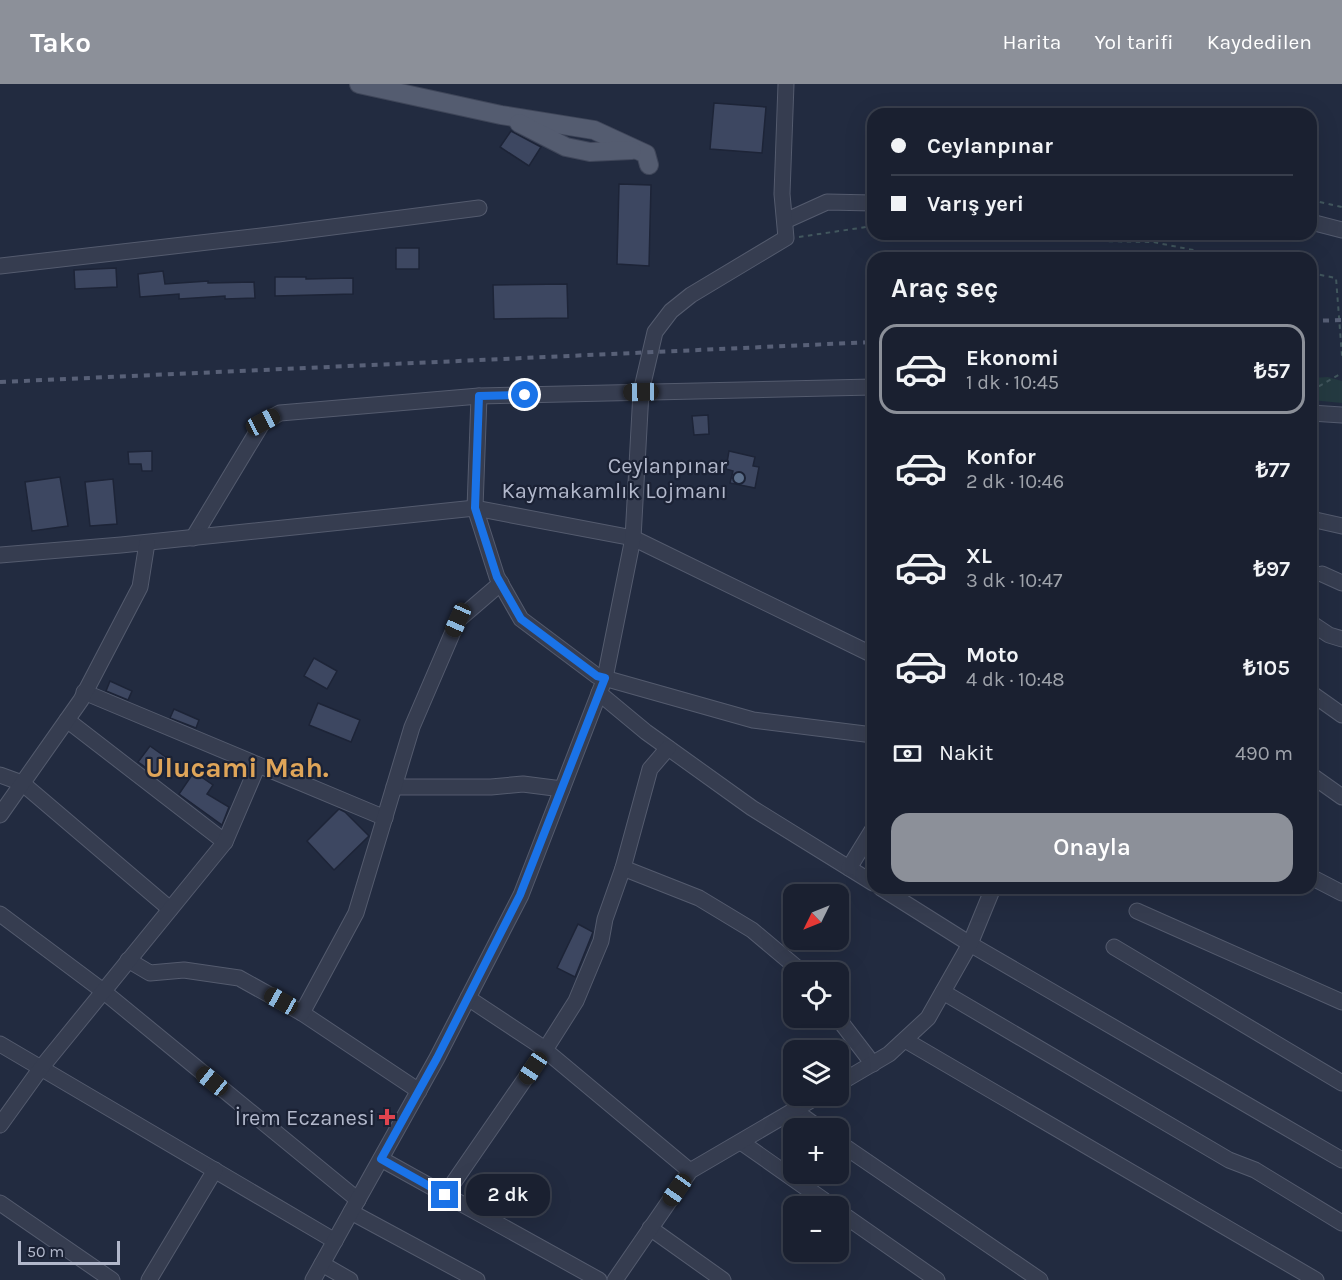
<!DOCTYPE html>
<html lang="tr">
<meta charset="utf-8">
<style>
body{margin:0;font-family:Karla,sans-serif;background:#232838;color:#f1f3f6;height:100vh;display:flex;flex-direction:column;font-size:22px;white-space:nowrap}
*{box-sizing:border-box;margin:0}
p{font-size:20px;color:#9fa3ab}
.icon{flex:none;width:33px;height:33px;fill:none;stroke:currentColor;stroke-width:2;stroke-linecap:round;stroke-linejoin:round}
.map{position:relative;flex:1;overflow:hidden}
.side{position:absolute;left:867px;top:168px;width:450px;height:642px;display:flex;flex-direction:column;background:#1a2030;border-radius:18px;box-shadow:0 6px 24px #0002,0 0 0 2px #383e4c}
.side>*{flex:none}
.hud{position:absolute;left:867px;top:24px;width:450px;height:132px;border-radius:18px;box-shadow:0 6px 24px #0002,0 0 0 2px #383e4c;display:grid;align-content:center;height:132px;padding:0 24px;background:#1a2030}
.needle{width:39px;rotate:227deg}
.buttons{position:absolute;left:783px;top:800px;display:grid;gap:12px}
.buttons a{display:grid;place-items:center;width:66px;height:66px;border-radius:12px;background:#1a2030;box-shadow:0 6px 24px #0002,0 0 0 2px #383e4c;font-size:30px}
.scale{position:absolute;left:18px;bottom:15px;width:102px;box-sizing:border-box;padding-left:6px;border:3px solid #b2b8cb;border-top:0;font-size:16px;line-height:21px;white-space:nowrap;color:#b2b8cb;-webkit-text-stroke:4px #1b2235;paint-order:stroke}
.end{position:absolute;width:27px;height:27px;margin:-14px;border:8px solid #1a73e8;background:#fff;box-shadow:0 0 0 3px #fff}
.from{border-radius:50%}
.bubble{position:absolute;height:42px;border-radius:18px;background:#1a2030;box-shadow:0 6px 24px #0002,0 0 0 2px #383e4c;font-size:20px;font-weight:600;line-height:42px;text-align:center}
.car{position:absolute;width:18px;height:36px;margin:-18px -9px;border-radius:8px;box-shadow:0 0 4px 2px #0007;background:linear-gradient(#222 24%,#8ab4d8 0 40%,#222 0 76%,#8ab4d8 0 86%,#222 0)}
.hud b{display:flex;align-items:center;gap:21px;height:57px;font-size:22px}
.hud b+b{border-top:2px solid #383e4c}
.hud i{width:15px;height:15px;background:#f1f3f6}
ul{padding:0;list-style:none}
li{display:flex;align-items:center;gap:18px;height:90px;margin:0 12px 9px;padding:0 12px;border:3px solid transparent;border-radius:18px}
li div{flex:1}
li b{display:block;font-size:22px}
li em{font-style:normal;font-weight:600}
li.on{border-color:#8c9099}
li>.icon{width:54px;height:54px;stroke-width:1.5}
h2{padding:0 24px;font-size:27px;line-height:72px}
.pay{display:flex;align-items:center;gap:15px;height:66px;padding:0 24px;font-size:22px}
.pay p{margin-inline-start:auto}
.action{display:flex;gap:12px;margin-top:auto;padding:12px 24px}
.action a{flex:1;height:69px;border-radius:18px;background:#8c9099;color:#fff;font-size:24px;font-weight:600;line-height:69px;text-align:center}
header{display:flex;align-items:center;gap:36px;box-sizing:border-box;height:84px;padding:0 30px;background:#8c9099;color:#fff}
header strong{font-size:28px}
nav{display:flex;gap:33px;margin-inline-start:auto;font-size:21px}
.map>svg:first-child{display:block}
</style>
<header>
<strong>Tako</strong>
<nav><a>Harita</a><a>Yol tarifi</a><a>Kaydedilen</a></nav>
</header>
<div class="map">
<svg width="1342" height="1196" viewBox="0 0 1342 1196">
<rect width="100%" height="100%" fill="#222b40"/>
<polygon fill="#243a41" points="1328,293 1342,297 1342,319 1311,316 1311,294"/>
<g fill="#3d4761" stroke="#1d2437" stroke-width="1.5">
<polygon points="714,19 766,23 762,69 710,65"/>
<polygon points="511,47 541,63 529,82 500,63"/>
<polygon points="619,100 651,101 649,182 617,180"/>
<rect x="396" y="164" width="23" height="21"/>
<polygon points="116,184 117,203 75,205 74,186"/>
<polygon points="163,187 165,200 208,197 208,199 254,198 255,214 225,215 225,212 179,215 179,210 140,213 138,190"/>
<polygon points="275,193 306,193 306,195 353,194 353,210 275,212"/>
<polygon points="567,200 568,234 494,235 493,201"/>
<polygon points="708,331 709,350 694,351 692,332"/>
<polygon points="152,367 152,387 142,387 141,380 129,380 128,368"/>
<polygon points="729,367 755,373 753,382 759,383 755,404 730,399 733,387 726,385"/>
<polygon points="60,393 68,442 32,447 25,398"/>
<polygon points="113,395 117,440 90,442 85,398"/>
<polygon points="314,574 337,587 327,605 304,592"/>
<polygon points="110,597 132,607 128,616 106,607"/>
<polygon points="318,619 360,636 351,658 309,641"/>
<polygon points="174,625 199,636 196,644 170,634"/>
<polygon points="150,662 167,674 155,690 138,678"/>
<polygon points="194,688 213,701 207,710 229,723 222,741 179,710"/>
<polygon points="339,725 345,728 369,752 334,786 307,757"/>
<polygon points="578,840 593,848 575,893 557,884"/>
</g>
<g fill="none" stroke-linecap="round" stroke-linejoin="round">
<defs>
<g id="minor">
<polyline points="785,137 827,118 873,119"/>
<polyline points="1311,138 1342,146"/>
<polyline points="0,182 278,150 479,124"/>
<polyline points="479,312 475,424 497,493 521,535 597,592 753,636 873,651"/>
<polyline points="1311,329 1342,331"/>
<polyline points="1311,435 1342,442"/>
<polyline points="193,454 263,338 280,329 479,312 873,303"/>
<polyline points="0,471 121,461 475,424 633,454 873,571"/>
<polyline points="1322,490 1342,499"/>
<polyline points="1311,539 1329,551 1342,555"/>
<polyline points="84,608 385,734"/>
<polyline points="599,609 646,648 752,724 873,799"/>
<polyline points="1311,609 1342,631"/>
<polyline points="67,636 225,758"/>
<polyline points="0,691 22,699 170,825"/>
<polyline points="1311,691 1342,713"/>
<polyline points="394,703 491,703 523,700 562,705"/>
<polyline points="0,731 81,616 140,503 147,459"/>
<polyline points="623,784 699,814 752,846 802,888"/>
<polyline points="849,784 873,745"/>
<polyline points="1311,793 1342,809"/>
<polyline points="881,804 970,860 1342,1076"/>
<polyline points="1137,827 1342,918"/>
<polyline points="0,830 103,907 358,1116"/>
<polyline points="1114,863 1342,999"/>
<polyline points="128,876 150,889 184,886 239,894 302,929 419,1007"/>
<polyline points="943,908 1229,1076 1255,1086 1342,1139"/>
<polyline points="468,914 539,961 690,1087"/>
<polyline points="302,929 356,829 412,643 458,536 501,499"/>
<polyline points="837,933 873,980"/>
<polyline points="905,956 1316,1196"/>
<polyline points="0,960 335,1157"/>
<polyline points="838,1000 889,970 928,934 970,860 993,804"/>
<polyline points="794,1026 819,1044"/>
<polyline points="0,1041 41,984 225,758 258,681"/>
<polyline points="741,1058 832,1122"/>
<polyline points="838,1058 1040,1196"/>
<polyline points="381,1075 599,1196"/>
<polyline points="445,1111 545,966 576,917 601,857 605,835 623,784 650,685 668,664"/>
<polyline points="0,1119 112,1196"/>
<polyline points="838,1127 937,1196"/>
<polyline points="351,1128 477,1196"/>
<polyline points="650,1144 723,1196"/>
<polyline points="322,1180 350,1196"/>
<polyline points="149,1196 215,1086"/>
<polyline points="313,1196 437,974 521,811 605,594 633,454 641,308 655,248 671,227 691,211 786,154 782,110 786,0"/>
<polyline points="615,1196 690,1087 820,1011"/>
</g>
<g id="major">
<polyline points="359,0 501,31 594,46 646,70 649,81"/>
<polyline points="519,39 566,63 590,68 632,66"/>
</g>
</defs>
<use href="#minor" stroke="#545b6e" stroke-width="17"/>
<use href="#major" stroke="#3f4659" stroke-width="20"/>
<g stroke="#42575e" stroke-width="2" stroke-dasharray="4.5 4.5" stroke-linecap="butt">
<polyline points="919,26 941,30"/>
<polyline points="1311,116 1342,123"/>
<polyline points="974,150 1043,156 1153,158 1233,174"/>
<polyline points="799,153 873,142"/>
<polyline points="1311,189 1336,194 1342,272"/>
<polyline points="1311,307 1342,289"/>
</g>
<use href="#minor" stroke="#363d50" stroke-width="15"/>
<use href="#major" stroke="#545c70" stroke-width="18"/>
<g stroke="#586077" stroke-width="4" stroke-dasharray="6 6" stroke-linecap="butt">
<polyline points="1311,237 1342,236"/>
<polyline points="0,298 873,258"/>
</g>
</g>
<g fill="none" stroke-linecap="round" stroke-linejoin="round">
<polyline stroke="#1a73e8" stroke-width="8" points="445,1111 381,1075 437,974 520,811 605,594 597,592 521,535 497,493 475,424 479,312 525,311"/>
</g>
<circle fill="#5c6f8a" stroke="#1b2235" stroke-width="2" cx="739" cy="394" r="6"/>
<path fill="#e0444e" stroke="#1b2235" stroke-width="2" d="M384 1024h6v6h6v6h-6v6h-6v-6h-6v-6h6z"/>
<g text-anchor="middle" stroke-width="4.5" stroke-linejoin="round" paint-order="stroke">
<g font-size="22" fill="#b2b8cb" stroke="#1b2235" text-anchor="end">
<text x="727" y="389">Ceylanpınar<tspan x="727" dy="25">Kaymakamlık Lojmanı</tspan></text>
<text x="375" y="1041">İrem Eczanesi</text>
</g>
<g font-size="28" font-weight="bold" fill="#dfa559" stroke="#1b2235">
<text x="237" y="693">Ulucami Mah.</text>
</g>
</g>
</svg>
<div class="buttons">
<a><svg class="needle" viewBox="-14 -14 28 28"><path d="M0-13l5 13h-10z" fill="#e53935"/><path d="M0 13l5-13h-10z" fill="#9fa3ab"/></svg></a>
<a><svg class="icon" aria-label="locate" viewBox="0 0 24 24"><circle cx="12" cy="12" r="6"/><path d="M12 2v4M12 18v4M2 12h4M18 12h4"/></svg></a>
<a><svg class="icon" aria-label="layers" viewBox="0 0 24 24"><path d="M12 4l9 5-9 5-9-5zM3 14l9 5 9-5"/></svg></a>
<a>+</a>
<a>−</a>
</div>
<div class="scale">50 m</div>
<i class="end from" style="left:525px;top:311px"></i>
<i class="end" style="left:445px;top:1111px"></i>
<div class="bubble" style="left:466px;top:1090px;width:84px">2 dk</div>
<i class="car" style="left:641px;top:308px;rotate:269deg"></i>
<i class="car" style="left:263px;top:338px;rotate:62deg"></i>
<i class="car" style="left:458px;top:536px;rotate:204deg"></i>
<i class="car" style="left:281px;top:917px;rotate:299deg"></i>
<i class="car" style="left:533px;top:984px;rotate:214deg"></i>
<i class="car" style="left:212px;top:997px;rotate:309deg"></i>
<i class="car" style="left:677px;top:1106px;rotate:215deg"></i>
<div class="hud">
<b><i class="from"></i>Ceylanpınar</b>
<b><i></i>Varış yeri</b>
</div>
<section class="side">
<h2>Araç seç</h2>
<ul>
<li class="on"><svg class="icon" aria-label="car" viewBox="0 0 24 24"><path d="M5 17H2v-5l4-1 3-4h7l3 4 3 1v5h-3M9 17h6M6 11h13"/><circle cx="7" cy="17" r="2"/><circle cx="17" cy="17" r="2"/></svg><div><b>Ekonomi</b><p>1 dk · 10:45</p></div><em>₺57</em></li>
<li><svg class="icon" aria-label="car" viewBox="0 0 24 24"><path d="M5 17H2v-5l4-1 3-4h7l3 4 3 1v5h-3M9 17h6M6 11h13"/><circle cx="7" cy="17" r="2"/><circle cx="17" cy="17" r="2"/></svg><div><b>Konfor</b><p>2 dk · 10:46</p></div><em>₺77</em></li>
<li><svg class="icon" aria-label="car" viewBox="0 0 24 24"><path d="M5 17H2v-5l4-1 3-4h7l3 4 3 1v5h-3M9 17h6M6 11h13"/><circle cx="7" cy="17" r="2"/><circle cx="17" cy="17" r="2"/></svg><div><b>XL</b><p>3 dk · 10:47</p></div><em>₺97</em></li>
<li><svg class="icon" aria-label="car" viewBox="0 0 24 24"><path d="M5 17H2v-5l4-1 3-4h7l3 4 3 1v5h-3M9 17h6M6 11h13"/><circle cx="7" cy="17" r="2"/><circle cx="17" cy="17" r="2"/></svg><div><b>Moto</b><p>4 dk · 10:48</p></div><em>₺105</em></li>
</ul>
<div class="pay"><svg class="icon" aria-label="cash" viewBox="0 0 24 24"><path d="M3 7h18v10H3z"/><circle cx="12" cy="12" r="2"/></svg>Nakit<p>490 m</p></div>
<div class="action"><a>Onayla</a></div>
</section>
</div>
